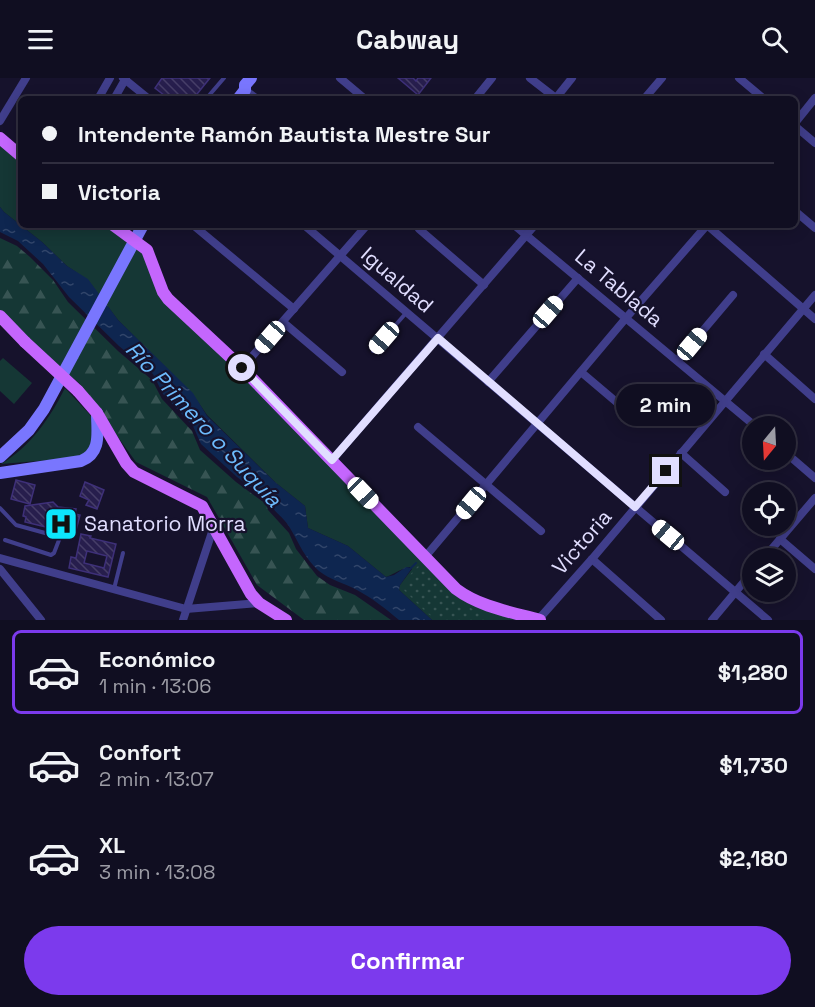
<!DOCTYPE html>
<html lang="es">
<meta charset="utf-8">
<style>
body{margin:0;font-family:"Space Grotesk",sans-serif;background:#19172a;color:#f1f3f6;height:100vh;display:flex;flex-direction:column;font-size:22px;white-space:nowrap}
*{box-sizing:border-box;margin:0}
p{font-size:20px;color:#9c9ca5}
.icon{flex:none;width:33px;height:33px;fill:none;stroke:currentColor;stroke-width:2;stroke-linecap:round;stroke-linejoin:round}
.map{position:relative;height:542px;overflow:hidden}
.sheet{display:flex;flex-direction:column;background:#100e21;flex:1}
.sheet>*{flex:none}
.guide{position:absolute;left:18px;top:18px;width:780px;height:132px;border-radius:9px;box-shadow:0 3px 15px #0003,0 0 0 2px #302e3f;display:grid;align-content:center;height:132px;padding:0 24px;background:#100e21}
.needle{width:39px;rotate:198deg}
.fabs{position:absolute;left:742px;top:338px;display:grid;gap:12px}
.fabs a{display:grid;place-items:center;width:54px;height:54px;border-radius:50%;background:#100e21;box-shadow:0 3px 15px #0003,0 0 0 2px #302e3f;font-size:30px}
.end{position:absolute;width:27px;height:27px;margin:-14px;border:8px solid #e1deff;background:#111;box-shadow:0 0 0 3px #111}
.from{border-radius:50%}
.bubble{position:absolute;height:42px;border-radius:21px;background:#100e21;box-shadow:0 3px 15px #0003,0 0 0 2px #302e3f;font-size:20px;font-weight:800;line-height:42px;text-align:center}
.car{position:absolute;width:18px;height:36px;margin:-18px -9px;border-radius:8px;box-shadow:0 0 4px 2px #0007;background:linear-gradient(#fff 24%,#345 0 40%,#fff 0 76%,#345 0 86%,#fff 0)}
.guide b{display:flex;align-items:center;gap:21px;height:57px;font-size:22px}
.guide b+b{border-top:2px solid #302e3f}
.guide i{width:15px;height:15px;background:#f1f3f6}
ul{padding:10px 0 0;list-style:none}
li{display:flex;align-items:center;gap:18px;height:84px;margin:0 12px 9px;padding:0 12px;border:3px solid transparent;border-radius:9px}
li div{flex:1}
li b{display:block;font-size:22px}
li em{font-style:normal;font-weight:800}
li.active{border-color:#7c3aed}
li>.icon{width:54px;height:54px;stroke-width:1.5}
.cta{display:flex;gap:12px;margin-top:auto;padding:12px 24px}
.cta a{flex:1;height:69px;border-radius:36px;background:#7c3aed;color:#fff;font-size:24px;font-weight:800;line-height:69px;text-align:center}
header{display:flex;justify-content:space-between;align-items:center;height:78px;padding:0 24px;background:#100e21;font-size:27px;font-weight:800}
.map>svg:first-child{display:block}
</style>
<header><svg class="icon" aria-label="menu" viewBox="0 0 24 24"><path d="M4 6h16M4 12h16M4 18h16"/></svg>Cabway<svg class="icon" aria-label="search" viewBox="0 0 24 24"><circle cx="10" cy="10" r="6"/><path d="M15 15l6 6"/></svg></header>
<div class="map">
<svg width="815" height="542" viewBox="0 0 815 542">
<defs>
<pattern id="forest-firs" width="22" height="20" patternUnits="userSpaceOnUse" patternTransform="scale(1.5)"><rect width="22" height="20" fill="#153735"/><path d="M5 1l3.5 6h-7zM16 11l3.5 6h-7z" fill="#375453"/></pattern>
<pattern id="park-dots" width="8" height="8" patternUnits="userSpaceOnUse" patternTransform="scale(1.5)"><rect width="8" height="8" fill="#153735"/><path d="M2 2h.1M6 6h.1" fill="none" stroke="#375453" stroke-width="1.8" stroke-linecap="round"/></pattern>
<pattern id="water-ripples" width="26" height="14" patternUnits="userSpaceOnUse" patternTransform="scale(1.5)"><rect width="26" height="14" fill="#0e2650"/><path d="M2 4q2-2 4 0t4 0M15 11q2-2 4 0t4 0" fill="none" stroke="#31456a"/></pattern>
<pattern id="building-back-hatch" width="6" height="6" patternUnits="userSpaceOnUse" patternTransform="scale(1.5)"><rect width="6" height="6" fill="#271e4d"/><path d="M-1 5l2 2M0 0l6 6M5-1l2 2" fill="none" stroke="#463e68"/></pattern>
</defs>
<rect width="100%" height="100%" fill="#16122c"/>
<g fill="#153735">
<path d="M0 60 21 78V147H113L143 168 160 208 456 511 540 542H432L399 512 400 507 412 491 410 489C403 489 393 497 386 499L348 468 308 450 305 428 276 405 207 337 192 315 118 242 88 202 67 188 42 164 4 134 0 129Z"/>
<polygon points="3,280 32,305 14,326 0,313 0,283"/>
<path d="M65 310 92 339C92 359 98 373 75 380L1 386C30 369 50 340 65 310Z"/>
</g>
<polygon fill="url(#forest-firs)" points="0,160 17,168 30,179 53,202 68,224 118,273 152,302 162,321 192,353 200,372 236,404 266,426 268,432 289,455 296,471 317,498 330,507 355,517 391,542 304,542 257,507 207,419 136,384 79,305 22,257 0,232"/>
<polygon fill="url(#park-dots)" points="419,487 456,522 487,539 485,542 437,542 427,535 403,511 409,498"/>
<path fill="url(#water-ripples)" d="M0 129 4 134 42 164 67 188 88 201 118 242 193 315 207 338 276 405 305 428 308 450 348 468 386 499 394 497 406 489 412 490 400 507 399 512 432 542H399C386 531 372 520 357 512 344 505 330 502 319 493 305 481 299 465 290 450 284 439 272 433 267 421L237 399 201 366 193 348 163 316 153 296 119 268 69 219 43 186 18 163 0 154Z"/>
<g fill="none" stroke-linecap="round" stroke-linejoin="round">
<polyline stroke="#0e2650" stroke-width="2" points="410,491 416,485"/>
</g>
<g fill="url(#building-back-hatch)" stroke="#3e3079" stroke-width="1.5" fill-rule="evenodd">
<polygon points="162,0 210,0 193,21 169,21 155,10"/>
<polygon points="398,0 413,0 416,3 418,0 431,0 418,17"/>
<polygon points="16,402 35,407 30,426 11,421"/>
<polygon points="85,404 104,412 97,431 86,427 89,422 80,418"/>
<polygon points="53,424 58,429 76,431 75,436 80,437 75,456 25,444 26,439 23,438 25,428"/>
<path d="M81 456 91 458 90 460 116 466 108 499 69 490 71 479 76 480ZM87 473 107 478 104 490 84 485Z"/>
</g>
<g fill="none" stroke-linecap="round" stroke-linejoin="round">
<g stroke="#403e8b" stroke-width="4">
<polyline points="206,21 224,0"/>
<polyline points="373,273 406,235"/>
<polyline points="0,430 16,447 56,458 59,462 54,475 51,477 5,462"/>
<polyline points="114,511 123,475"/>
</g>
<g stroke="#403e8b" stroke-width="8">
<polyline points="123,0 149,21"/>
<polyline points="340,0 365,21"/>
<polyline points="530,0 557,21"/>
<polyline points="739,0 764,21"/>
<polyline points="245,12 257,21"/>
<polyline points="556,20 572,0"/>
<polyline points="98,21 110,0"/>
<polyline points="114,21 126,0"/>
<polyline points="475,21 492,0"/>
<polyline points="644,21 662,0"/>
<polyline points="0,43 26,0"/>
<polyline points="795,45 815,20"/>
<polyline points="795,48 815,65"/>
<polyline points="795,133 815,150"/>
<polyline points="193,147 294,231"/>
<polyline points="304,147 768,542"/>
<polyline points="514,147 755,348"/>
<polyline points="419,151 484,207"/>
<polyline points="283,244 342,294"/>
<polyline points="764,276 815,321"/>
<polyline points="678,282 733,217"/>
<polyline points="242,290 367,147"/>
<polyline points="581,294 640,344"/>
<polyline points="488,304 578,200"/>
<polyline points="418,349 541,453"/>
<polyline points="681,375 725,414"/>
<polyline points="786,375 815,400"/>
<polyline points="332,382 535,147"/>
<polyline points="780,461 815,491"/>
<polyline points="425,479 626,240 707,147 815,241"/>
<polyline points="0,480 186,531 259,525"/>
<polyline points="764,480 815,420"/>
<polyline points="592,481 661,542"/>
<polyline points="0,491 41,542"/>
<polyline points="183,542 214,448"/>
<polyline points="538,542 592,481 815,217"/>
<polyline points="712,542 753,493"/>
</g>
<g stroke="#7976fe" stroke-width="12">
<polyline points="238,21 245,12 245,7 251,0"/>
<polyline points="0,379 29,352 44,331 143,147"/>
<path d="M0 395 81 383C102 375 97 354 97 335"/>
</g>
<g stroke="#c466fd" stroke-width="12">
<polyline points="0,60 21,78"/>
<path d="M113 147 147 172 163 214 168 221 242 290 456 511C480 529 511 534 540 542"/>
<polyline points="0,238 25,264"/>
<polyline points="78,313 97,335 126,385 134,394 202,428 251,516 259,525 286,542"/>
</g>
<polyline stroke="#c466fd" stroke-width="12" points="25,264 78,313"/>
</g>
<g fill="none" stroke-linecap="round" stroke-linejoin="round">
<polyline stroke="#e1deff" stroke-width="8" points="242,290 332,382 438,260 635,429 666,393"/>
</g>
<defs>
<symbol id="hospital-square" viewBox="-11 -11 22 22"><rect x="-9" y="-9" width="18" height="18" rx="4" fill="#0ce6fc" stroke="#16122c"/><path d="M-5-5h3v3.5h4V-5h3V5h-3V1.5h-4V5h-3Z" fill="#111"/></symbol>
</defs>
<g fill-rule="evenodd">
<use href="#hospital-square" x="42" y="427" width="38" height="38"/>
</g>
<g text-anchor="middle" stroke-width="4.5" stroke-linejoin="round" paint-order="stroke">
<g font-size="21" fill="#e1deff" stroke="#16122c">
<text transform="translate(397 202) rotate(41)" y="7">Igualdad</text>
<text transform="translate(619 210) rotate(40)" y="7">La Tablada</text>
<text transform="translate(582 464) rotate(-49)" y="7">Victoria</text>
</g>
<g font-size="21" fill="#e1deff" stroke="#16122c" text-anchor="start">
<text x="84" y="453">Sanatorio Morra</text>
</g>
<g font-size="22" font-style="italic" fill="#6dbbfd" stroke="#16122c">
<text transform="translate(204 346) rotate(47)" y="8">Río Primero o Suquía</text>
</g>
</g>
</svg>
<div class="fabs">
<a><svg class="needle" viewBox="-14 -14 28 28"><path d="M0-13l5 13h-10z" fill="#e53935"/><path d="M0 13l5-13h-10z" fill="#9c9ca5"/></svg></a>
<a><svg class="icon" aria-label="locate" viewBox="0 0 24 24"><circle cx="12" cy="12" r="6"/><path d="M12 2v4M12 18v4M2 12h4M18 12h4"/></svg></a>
<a><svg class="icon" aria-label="layers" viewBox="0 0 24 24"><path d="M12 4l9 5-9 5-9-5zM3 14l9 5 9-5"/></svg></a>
</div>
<i class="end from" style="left:242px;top:290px"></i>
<i class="end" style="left:666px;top:393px"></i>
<div class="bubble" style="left:616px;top:306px;width:99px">2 min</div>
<i class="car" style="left:548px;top:234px;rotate:41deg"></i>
<i class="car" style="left:270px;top:259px;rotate:221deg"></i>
<i class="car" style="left:384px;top:260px;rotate:221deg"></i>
<i class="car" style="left:692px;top:266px;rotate:40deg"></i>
<i class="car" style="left:363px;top:415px;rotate:136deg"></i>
<i class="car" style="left:471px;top:425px;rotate:220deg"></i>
<i class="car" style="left:668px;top:457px;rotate:310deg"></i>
<div class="guide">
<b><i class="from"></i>Intendente Ramón Bautista Mestre Sur</b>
<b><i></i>Victoria</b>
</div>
</div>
<section class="sheet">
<ul>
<li class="active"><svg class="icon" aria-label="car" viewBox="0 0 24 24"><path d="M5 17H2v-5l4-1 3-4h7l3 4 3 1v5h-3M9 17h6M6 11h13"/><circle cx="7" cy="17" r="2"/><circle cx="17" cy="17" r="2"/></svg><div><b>Económico</b><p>1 min · 13:06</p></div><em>$1,280</em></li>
<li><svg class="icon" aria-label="car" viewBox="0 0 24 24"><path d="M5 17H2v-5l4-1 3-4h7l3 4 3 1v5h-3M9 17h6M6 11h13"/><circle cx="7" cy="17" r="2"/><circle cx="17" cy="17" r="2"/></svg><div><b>Confort</b><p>2 min · 13:07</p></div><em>$1,730</em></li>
<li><svg class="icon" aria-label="car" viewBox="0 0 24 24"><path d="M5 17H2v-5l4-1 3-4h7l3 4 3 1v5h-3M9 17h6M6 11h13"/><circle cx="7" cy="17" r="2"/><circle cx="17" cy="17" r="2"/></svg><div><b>XL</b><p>3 min · 13:08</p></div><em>$2,180</em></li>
</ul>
<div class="cta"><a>Confirmar</a></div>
</section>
